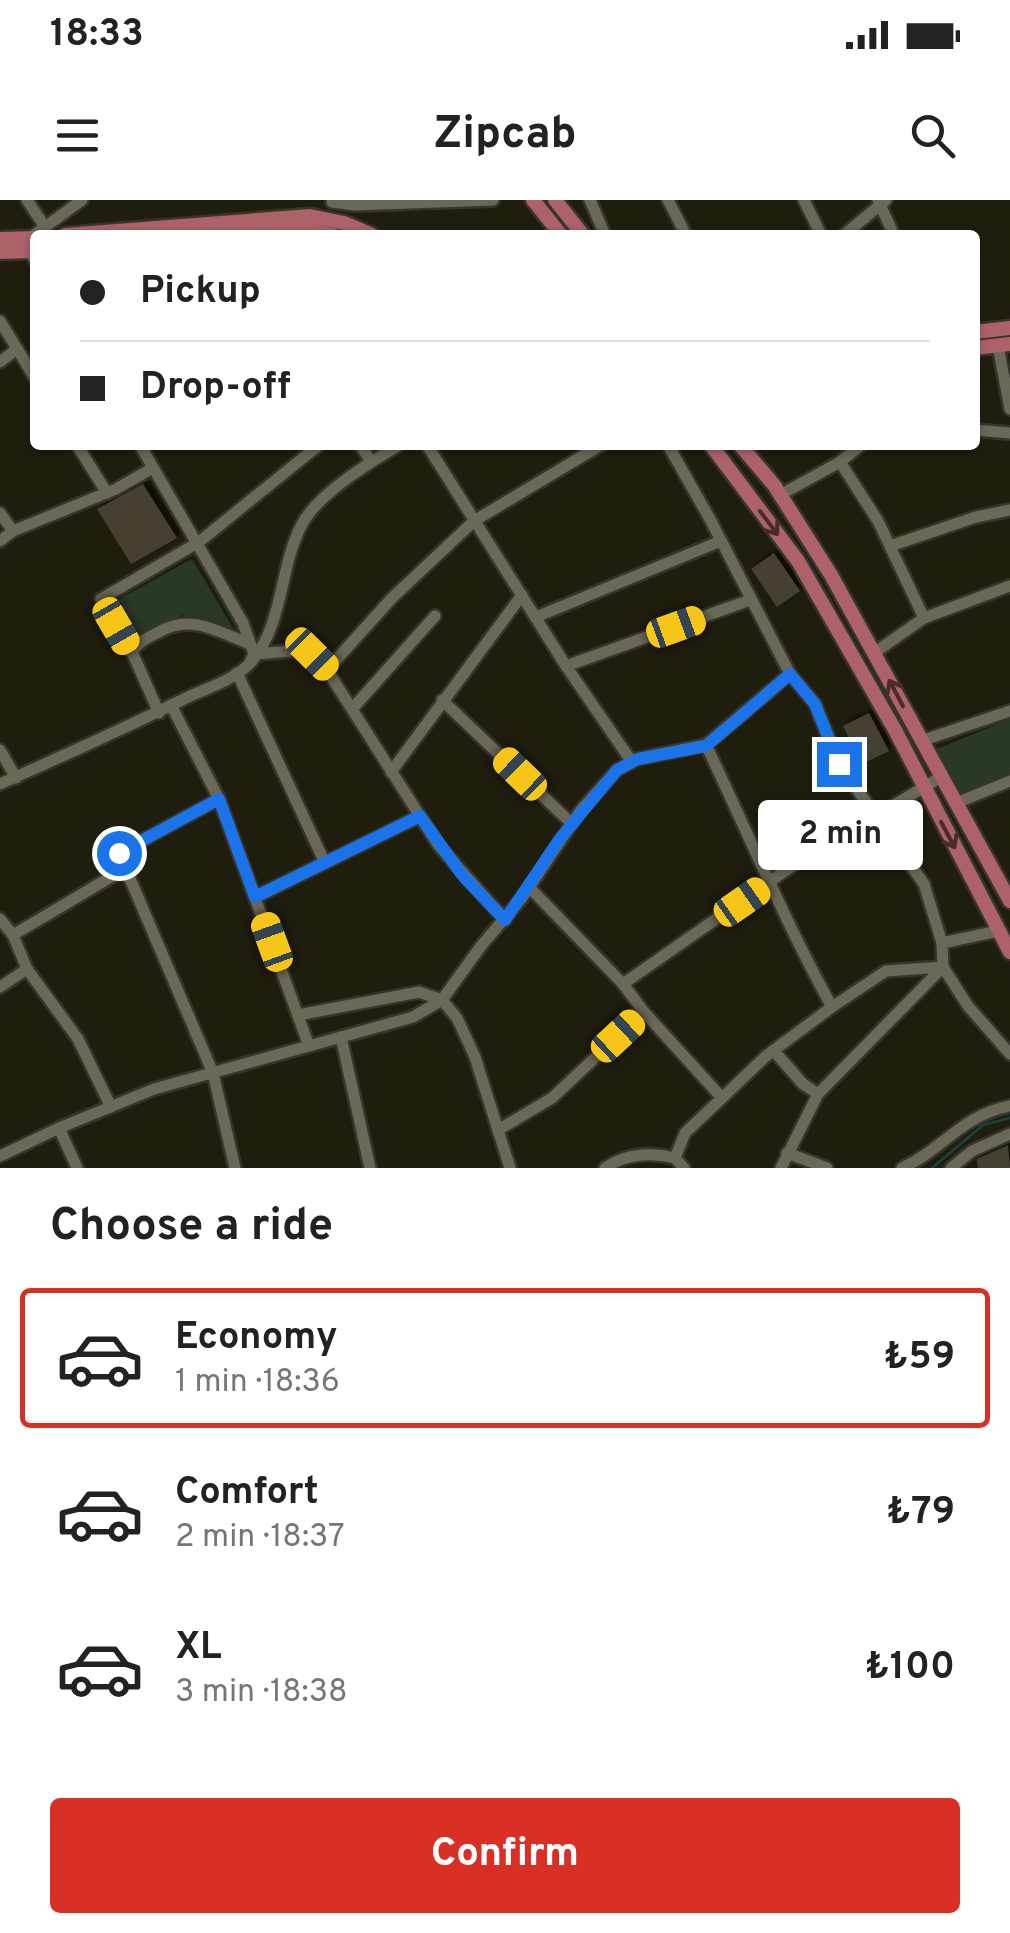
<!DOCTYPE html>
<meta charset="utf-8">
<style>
body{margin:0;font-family:Overpass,sans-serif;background:#f6f6f6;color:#222;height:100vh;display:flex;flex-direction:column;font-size:38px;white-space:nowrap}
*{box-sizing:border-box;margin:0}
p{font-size:32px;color:#767676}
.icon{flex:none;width:55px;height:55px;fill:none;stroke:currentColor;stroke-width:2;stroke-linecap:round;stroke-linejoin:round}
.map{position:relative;height:968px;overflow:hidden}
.details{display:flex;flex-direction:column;background:#fff;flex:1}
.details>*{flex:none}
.top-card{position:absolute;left:30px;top:30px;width:950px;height:220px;border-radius:10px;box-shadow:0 2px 8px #0004;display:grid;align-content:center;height:220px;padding:0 50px;background:#fff}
.end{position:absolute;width:45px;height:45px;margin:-22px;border:12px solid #1a73e8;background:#fff;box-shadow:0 0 0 5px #fff}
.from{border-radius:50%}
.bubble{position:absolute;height:70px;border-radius:10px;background:#fff;box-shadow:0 2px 8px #0004;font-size:32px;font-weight:700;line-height:70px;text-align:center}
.car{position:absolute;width:30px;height:60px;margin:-30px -15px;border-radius:12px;box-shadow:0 0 8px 2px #0007;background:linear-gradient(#f5c518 24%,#345 0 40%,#f5c518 0 76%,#345 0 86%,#f5c518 0)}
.top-card b{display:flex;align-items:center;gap:35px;height:95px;font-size:38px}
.top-card b+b{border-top:2px solid #e0e0e0}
.top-card i{width:25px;height:25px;background:#222}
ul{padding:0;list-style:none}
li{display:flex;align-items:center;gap:30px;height:140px;margin:0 20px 15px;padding:0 30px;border:5px solid transparent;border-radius:10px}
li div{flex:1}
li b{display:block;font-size:38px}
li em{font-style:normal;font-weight:700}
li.on{border-color:#d93025}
li>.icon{width:90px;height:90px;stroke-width:1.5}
h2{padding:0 50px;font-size:45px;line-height:120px}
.primary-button{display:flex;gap:20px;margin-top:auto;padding:20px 50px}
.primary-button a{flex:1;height:115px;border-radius:10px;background:#d93025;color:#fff;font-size:40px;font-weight:700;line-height:115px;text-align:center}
.status{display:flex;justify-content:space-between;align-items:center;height:70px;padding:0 50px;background:#fff;direction:ltr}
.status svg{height:28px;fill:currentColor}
header{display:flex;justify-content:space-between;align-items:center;height:130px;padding:0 50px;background:#fff;font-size:45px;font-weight:700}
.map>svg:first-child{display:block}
</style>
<div class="status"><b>18:33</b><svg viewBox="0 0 49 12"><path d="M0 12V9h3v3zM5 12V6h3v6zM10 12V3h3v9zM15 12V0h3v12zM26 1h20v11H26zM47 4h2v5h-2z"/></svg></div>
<header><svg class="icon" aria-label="menu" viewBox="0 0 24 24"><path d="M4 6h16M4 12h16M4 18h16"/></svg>Zipcab<svg class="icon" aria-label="search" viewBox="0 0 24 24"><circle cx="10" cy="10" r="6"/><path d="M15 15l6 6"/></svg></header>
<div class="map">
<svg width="1010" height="968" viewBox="0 0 1010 968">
<defs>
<filter id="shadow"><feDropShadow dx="4.5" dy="-4.5" stdDeviation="2.5" flood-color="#0009"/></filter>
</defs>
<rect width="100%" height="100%" fill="#1f1d0e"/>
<g fill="#293926">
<polygon points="192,359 234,430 183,415 132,439 110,404"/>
<polygon points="1010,519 1010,576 957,598 937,549"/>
</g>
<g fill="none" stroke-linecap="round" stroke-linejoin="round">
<polyline stroke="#174244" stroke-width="2.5" points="932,968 983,925 1010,918"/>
</g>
<g fill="#444132" filter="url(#shadow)">
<polygon points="143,284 177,338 131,364 97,309"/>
<polygon points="774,353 800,391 777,407 751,369"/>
<polygon points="869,513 889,551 862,564 843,526"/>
<polygon points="1008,945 1010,968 978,968 977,959"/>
</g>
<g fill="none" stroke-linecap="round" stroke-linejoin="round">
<defs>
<g id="minor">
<polyline points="27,0 45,27"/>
<polyline points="590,0 605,35"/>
<polyline points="668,0 686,35"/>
<polyline points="804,0 821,35"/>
<polyline points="878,0 894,35"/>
<polyline points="332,2 355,5 493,0"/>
<polyline points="844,35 886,0"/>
<polyline points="35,61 30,51 30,38 82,0"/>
<polyline points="0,121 35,178"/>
<polyline points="998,146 1010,209"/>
<polyline points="0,162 17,149"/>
<polyline points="975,230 1010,233"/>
<polyline points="77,245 107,293"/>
<polyline points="140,245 243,423 254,454 251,460"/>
<polyline points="360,245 371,261"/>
<polyline points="427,245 566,466 632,562"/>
<polyline points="668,245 711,321 790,474 815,504 839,564 924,684 942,743 943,767 968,806 1010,854"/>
<polyline points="840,262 878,321 924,418"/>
<polyline points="780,295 840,262 861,245"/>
<polyline points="0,313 13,331"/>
<polyline points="0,341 13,331 116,289 153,268"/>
<polyline points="890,346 976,317 1010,310"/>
<polyline points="536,417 721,341"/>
<polyline points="132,452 101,399 199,342 319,245"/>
<polyline points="874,453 924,418 1010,386"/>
<polyline points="256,454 302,450 327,470 439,646 505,720"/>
<polyline points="566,466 750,400"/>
<polyline points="327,470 392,398 474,321 601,245"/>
<polyline points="237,473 325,663"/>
<polyline points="442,500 571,623"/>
<polyline points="171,505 219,599 309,846"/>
<polyline points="353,508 435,416"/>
<path d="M159 513 132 452C138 442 147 438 157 433 191 413 216 431 250 444"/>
<polyline points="921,541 1010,511"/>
<path d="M706 545C748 633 785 722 832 807"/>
<polyline points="0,550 16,578"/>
<polyline points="391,572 522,395"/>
<path d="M0 584C63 556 125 528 186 498 207 488 237 479 252 461 284 422 279 370 301 326 317 294 369 263 399 245"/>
<polyline points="219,599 119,653 213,873 235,968"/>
<polyline points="956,603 1010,581"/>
<polyline points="529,687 623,784 644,812 722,898"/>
<polyline points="255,697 420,616"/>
<polyline points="0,719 13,735 27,769 78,839 111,907"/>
<polyline points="13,735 126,668"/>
<polyline points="942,743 998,731"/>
<polyline points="623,784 792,666 941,577"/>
<polyline points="0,787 27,769"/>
<polyline points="298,815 419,792 442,800 457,818 475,857 510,968"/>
<polyline points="341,837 370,968"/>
<polyline points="774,851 803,884 818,894"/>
<polyline points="59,928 77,968"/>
<polyline points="498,930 552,898 644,812"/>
<polyline points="787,953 827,968"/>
<polyline points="0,956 59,928 154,889 413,817 442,800 481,746 522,698 581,610 617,570 637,559 706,545 790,474"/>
<path d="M605 968C627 953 650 952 675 958"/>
<polyline points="684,968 675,958 685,933 722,898 766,856 832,807 886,771 943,767"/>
<polyline points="781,968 818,894 943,767"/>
<path d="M902 968C944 949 960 916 1010 906"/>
<polyline points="951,968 972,951 1010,934"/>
</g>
<g id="major">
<polyline points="533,0 561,35"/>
<polyline points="555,0 583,35"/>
<polyline points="65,35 310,16 344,23 372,35"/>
<polyline points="213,35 303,28 333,35"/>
<polyline points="0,39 35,38"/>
<polyline points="0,52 35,51"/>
<polyline points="975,132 1010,128"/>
<polyline points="975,148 1010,144"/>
<polyline points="711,245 798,361 895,530 1010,752"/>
<polyline points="740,245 774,285 831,375 1010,701"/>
</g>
</defs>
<use href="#minor" stroke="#36342d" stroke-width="16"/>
<use href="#major" stroke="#36342d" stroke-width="19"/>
<use href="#minor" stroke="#6a6857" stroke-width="11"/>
<use href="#major" stroke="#ac6268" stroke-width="14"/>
</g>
<defs><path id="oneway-shaft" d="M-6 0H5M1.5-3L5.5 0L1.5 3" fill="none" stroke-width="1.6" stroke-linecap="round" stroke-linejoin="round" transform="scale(2.5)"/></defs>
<g stroke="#4a2b2b">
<use href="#oneway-shaft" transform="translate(769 323) rotate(53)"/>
<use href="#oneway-shaft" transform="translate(896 493) rotate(-118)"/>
<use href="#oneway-shaft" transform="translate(948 635) rotate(62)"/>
</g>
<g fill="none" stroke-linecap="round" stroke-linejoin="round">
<polyline stroke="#1a73e8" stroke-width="12" points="119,653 219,599 255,697 420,616 463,676 505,720 559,640 617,570 638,559 706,546 790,474 815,504 839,564"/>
</g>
</svg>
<i class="end from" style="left:119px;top:653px"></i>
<i class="end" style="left:839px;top:564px"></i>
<div class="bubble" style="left:758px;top:600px;width:165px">2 min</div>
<i class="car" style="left:116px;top:426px;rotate:150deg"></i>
<i class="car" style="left:676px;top:427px;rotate:70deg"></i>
<i class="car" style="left:312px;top:454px;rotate:135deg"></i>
<i class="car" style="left:520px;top:574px;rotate:314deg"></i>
<i class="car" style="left:742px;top:702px;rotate:55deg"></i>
<i class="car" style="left:272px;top:742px;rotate:340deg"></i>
<i class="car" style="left:618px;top:836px;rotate:47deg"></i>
<div class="top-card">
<b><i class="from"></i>Pickup</b>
<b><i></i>Drop-off</b>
</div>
</div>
<section class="details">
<h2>Choose a ride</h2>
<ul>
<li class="on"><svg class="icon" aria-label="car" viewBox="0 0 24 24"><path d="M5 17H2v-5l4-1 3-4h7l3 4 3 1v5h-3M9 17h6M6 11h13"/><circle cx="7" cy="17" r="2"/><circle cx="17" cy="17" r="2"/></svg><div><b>Economy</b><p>1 min · 18:36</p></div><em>₺59</em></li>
<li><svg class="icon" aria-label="car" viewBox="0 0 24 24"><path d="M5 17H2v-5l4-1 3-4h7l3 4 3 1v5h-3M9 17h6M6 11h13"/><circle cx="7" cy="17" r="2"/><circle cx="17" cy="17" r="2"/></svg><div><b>Comfort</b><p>2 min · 18:37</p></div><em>₺79</em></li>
<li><svg class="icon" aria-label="car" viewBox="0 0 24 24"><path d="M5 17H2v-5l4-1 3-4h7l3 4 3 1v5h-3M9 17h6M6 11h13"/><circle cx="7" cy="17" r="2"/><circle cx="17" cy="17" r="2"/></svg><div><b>XL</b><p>3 min · 18:38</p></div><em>₺100</em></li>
</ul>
<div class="primary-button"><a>Confirm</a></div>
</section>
